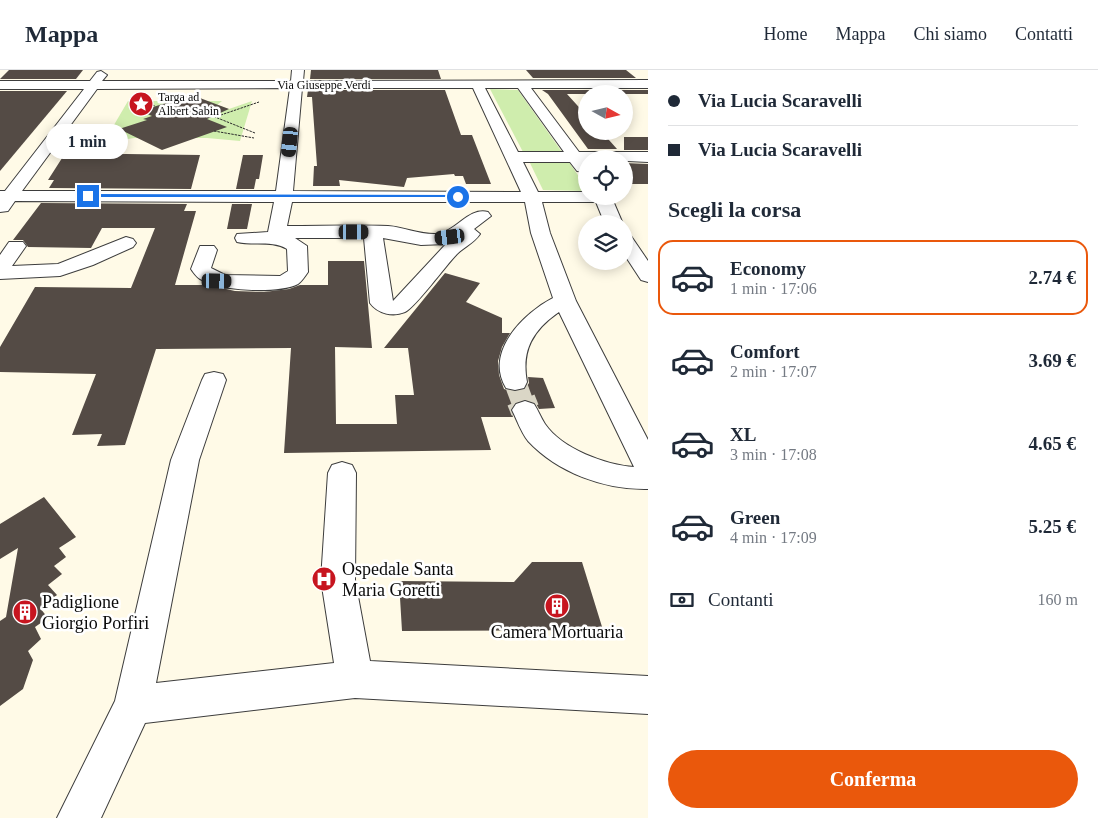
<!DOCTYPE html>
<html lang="it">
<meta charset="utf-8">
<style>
body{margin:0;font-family:"Times New Roman",serif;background:#f6f6f7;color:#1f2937;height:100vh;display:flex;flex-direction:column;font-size:19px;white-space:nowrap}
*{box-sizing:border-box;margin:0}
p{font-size:16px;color:#747a83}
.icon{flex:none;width:28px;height:28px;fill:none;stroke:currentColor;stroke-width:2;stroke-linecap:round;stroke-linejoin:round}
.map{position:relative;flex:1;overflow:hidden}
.sheet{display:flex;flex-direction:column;background:#fff;width:450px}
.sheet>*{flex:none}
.banner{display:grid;align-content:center;height:110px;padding:0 20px;background:#fff}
.needle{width:32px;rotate:98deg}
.tools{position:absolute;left:578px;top:15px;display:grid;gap:10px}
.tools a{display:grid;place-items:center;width:55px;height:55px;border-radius:50%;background:#fff;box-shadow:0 2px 12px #0003;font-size:25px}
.end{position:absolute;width:22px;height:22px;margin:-11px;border:6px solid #1a73e8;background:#fff;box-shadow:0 0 0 2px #fff}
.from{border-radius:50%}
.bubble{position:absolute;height:35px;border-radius:18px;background:#fff;box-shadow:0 2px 12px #0003;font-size:16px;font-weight:600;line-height:35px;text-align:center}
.car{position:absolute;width:15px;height:30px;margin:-15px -8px;border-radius:6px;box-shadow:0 0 4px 1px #0007;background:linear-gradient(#222 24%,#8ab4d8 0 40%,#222 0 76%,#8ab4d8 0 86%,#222 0)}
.banner b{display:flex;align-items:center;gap:18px;height:48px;font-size:19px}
.banner b+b{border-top:1px solid #e0e1e3}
.banner i{width:12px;height:12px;background:#1f2937}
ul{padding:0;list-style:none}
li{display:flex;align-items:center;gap:15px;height:75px;margin:0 10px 8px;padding:0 10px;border:2px solid transparent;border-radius:15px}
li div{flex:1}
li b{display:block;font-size:19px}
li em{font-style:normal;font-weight:600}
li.current{border-color:#ea580c}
li>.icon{width:45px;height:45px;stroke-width:1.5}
h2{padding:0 20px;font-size:22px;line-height:60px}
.pay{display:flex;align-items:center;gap:12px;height:55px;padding:0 20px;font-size:19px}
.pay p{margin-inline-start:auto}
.primary-button{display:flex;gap:10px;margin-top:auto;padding:10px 20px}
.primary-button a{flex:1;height:58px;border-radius:30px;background:#ea580c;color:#fff;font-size:20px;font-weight:600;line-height:58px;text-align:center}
header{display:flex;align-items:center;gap:30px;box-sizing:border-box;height:70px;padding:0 25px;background:#fff;border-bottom:1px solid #e0e1e3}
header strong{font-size:24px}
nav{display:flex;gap:28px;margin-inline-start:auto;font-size:18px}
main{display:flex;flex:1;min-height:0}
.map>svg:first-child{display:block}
</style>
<header>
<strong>Mappa</strong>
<nav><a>Home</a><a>Mappa</a><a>Chi siamo</a><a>Contatti</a></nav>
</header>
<main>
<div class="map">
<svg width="648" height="748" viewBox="0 0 648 748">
<rect width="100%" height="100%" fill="#fffae7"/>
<g fill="#cfedad">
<polygon points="490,19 518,20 562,82 523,82"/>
<polygon points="128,31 222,31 217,35 229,39 252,31 240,71 207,68 135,68 104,72"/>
<polygon points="531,91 569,92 586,117 586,121 543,120 530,93"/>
</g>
<g fill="#544b45">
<polygon points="9,0 83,0 76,9 0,9"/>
<polygon points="311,0 438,0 441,9 310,9"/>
<polygon points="526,0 626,0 636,8 533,8"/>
<polygon points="308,20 445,20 461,65 472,65 491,114 466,114 463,106 455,106 454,104 407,108 404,117 339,110 340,116 313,116 314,96 317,96 312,27 307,27"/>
<polygon points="542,20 648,20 648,24 567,24 586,45 586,61 601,61 617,79 588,79 548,24"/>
<polygon points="0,21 67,21 0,101"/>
<polygon points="192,25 229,39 207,49 227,57 162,80 119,59 147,50 143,49 152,46 140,41"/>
<rect x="624" y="67" width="24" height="13"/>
<polygon points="126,84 200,85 191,119 49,118 54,110 48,110 64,85"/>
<polygon points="243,85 263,85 259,109 256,109 254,119 236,119"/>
<polygon points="624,93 648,94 648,114 624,114"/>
<polygon points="41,133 187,134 184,141 196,141 175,215 208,215 235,221 264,222 289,219 300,215 328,215 328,191 364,191 372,278 335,277 336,354 397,354 395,325 414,325 408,278 384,278 445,203 480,213 466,232 502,248 502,263 510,263 502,277 498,291 499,305 504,319 515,322 524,320 529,313 528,307 543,308 555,338 539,339 535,332 524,329 515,332 510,339 513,347 481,347 491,380 284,383 291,278 156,279 125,375 97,376 102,364 72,365 96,304 0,302 0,277 35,217 131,218 155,158 102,158 91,178 28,177 23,170 13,170"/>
<polygon points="232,134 252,134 247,159 227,159"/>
<polygon points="44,427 76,467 59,478 66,487 54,496 62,504 48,515 57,525 40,538 48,548 35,557 41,569 28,581 33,590 23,619 0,636 0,551 6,547 18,478 0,489 0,454"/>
<polygon points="532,492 582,492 603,560 402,561 399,511 514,512"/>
</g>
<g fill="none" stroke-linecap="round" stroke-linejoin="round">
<polyline stroke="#dad6c6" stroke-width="22" stroke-dasharray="22 11" stroke-linecap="butt" points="515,312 522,331"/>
<polyline stroke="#dad6c6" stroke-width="29" stroke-dasharray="29 14" stroke-linecap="butt" points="521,330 525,340"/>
<defs>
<g id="minor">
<path d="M292 0H304L303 11 648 10V18H531L579 82H648V92L586 89V102L577 101 570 92H523L538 122H586V126H611L623 154H605L596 132H542L550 163 576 231 648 370V419C605 420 558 403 528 371 521 362 517 350 512 340L516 334 525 331 534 334C538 340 541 348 545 354 562 379 606 395 634 397L559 242C533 260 521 280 527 312L524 318 515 320 506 318C484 282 524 243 553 228L531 163 525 132H292L287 156C321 156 354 155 388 156 404 157 420 165 437 164 456 162 468 137 488 142L491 146 474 159 480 164C474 173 464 177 457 184 446 195 415 238 405 242 393 247 378 244 370 233L364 168H295L307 176 308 202C305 206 302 211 298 214 279 224 220 221 202 210 197 208 194 203 191 199L200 176H214L217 180 211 198 225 205 280 206 288 201 287 179C272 170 254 176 237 172L235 168 237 164 268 162 274 132 15 131 8 141 0 142V121H5L84 19H0V11H90L97 2 101 1 107 5 102 11H291ZM290 18 276 121H22L97 19ZM302 18H473L521 122 293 121ZM485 18H518L564 82H518ZM383 168 421 175 446 174 393 231Z"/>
<polygon points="624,164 631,166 648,191 648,212 641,210 624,184"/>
<polygon points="126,167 133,169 136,173 133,177 93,195 60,206 0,209 0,185 9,172 23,172 26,176 12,196 58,194"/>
<polygon points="214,302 223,304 226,310 199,390 156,613 334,593 321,510 328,403 332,395 342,392 352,395 356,403 355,510 370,591 648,606 648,644 355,628 145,653 101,748 57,748 115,631 171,390 202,310 205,304"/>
</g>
</defs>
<use href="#minor" stroke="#3d3d3d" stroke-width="2"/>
<g stroke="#2c2c2c" stroke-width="1" stroke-dasharray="2.5 1" stroke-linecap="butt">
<polyline points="146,32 155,36"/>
<polyline points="214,61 254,68"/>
<polyline points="255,63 215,47 259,32"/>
<polyline points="84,65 114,66 125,62"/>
</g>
<use href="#minor" fill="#fff" fill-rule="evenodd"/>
</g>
<polygon fill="#1a73e8" points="88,124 458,125 460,127 87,127"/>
<defs>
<symbol id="sight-disc" viewBox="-11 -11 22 22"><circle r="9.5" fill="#c7151f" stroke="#fff"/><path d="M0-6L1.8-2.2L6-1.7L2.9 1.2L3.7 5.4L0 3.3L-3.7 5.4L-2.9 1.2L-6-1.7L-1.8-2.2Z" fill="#fff"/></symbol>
<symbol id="hospital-disc" viewBox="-11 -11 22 22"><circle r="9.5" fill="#c7151f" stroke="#fff"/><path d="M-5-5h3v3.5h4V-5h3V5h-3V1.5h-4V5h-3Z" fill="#fff"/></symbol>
<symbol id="building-disc" viewBox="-11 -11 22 22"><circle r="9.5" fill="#c7151f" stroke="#fff"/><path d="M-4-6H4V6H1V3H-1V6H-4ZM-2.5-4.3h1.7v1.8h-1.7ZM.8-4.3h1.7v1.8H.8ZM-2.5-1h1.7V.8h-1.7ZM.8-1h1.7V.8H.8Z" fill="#fff"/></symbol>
</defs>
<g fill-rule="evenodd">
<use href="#sight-disc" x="127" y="20" width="28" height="28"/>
<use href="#hospital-disc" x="310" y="495" width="28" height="28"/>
<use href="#building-disc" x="543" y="522" width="28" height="28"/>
<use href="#building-disc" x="11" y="528" width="28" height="28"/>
</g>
<g text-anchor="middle" stroke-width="5" stroke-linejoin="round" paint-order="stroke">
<g font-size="12" fill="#0a0a0a" stroke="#fff">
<text x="324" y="19">Via Giuseppe Verdi</text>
</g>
<g font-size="12" fill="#0a0a0a" stroke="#fff" text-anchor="start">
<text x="158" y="31">Targa ad<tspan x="158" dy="14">Albert Sabin</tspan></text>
</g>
<g font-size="18" fill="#0a0a0a" stroke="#fff" text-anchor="start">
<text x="342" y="505">Ospedale Santa<tspan x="342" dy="21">Maria Goretti</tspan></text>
<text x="42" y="538">Padiglione<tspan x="42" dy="21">Giorgio Porfiri</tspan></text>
<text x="557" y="568" text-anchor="middle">Camera Mortuaria</text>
</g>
</g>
</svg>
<div class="tools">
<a><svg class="needle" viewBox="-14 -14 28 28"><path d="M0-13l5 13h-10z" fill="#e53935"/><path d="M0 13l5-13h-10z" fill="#747a83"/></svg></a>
<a><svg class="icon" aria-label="locate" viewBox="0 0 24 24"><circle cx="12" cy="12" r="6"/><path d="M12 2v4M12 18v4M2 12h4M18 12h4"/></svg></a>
<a><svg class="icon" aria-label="layers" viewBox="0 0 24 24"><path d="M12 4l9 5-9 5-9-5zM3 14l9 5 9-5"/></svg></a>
</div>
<i class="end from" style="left:458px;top:127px"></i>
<i class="end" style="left:88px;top:126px"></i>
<div class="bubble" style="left:46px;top:54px;width:82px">1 min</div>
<i class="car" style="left:290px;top:72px;rotate:186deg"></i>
<i class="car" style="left:354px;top:162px;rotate:90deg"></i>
<i class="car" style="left:450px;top:167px;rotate:263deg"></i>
<i class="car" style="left:217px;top:211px;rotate:91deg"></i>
</div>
<section class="sheet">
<div class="banner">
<b><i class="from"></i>Via Lucia Scaravelli</b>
<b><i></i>Via Lucia Scaravelli</b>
</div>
<h2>Scegli la corsa</h2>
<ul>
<li class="current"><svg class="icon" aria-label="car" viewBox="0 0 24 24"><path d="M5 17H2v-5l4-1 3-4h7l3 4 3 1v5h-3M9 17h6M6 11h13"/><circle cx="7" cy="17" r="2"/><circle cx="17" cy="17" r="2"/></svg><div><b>Economy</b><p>1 min · 17:06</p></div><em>2.74 €</em></li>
<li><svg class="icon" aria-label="car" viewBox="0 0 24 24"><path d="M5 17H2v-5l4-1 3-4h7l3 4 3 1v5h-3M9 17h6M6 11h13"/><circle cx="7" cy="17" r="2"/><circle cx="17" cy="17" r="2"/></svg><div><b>Comfort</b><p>2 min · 17:07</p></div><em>3.69 €</em></li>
<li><svg class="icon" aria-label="car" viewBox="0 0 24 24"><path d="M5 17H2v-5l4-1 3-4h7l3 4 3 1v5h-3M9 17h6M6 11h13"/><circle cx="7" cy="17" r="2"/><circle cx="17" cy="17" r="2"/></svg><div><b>XL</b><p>3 min · 17:08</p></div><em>4.65 €</em></li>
<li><svg class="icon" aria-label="car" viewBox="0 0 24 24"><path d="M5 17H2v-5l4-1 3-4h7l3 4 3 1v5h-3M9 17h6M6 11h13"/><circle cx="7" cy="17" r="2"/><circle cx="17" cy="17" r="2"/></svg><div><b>Green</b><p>4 min · 17:09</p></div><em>5.25 €</em></li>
</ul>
<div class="pay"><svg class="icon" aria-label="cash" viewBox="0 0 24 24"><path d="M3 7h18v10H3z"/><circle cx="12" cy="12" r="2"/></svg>Contanti<p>160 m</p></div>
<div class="primary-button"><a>Conferma</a></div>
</section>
</main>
